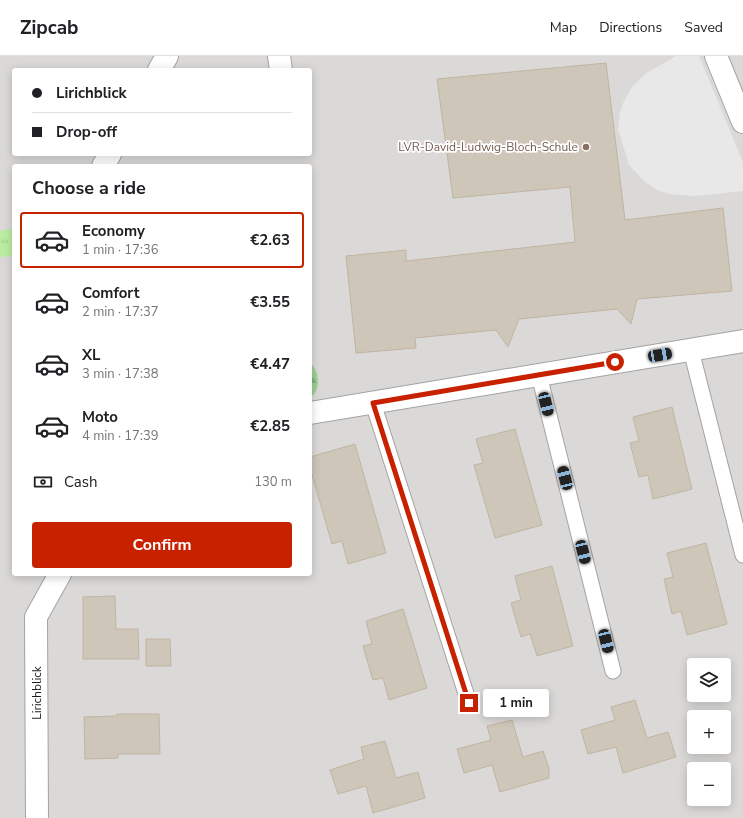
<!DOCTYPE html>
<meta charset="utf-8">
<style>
body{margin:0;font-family:"Nunito Sans",sans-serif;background:#f6f6f6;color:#202124;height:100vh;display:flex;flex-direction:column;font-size:15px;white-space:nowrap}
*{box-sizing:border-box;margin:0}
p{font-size:13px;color:#757577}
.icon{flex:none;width:22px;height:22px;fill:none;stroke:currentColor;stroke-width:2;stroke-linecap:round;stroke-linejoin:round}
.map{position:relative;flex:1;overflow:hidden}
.details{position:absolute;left:12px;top:108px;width:300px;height:412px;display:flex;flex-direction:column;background:#fff;border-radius:4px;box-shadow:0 2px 10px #0003}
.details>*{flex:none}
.top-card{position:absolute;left:12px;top:12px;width:300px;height:88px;border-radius:4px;box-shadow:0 2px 10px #0003;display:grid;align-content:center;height:88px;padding:0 20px;background:#fff}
.fabs{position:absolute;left:687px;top:602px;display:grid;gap:8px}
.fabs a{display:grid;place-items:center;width:44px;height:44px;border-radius:4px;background:#fff;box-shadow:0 2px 10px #0003;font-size:20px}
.end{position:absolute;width:18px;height:18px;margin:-9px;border:5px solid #c72100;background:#fff;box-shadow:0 0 0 2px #fff}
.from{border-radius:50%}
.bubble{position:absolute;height:28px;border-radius:4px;background:#fff;box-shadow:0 2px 10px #0003;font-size:13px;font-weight:700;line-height:28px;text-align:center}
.car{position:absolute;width:12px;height:24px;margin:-12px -6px;border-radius:5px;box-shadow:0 0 3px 1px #0007;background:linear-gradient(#222 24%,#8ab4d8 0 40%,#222 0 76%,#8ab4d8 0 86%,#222 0)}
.top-card b{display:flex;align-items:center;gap:14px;height:38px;font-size:15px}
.top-card b+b{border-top:1px solid #e0e0e0}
.top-card i{width:10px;height:10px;background:#202124}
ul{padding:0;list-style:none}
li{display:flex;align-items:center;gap:12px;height:56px;margin:0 8px 6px;padding:0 12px;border:2px solid transparent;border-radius:4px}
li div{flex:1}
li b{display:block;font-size:15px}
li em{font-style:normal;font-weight:700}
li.active{border-color:#c72100}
li>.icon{width:36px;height:36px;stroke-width:1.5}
h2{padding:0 20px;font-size:18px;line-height:48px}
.pay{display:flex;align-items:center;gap:10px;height:44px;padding:0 20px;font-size:15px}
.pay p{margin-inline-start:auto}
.action{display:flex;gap:8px;margin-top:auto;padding:8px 20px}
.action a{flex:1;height:46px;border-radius:4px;background:#c72100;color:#fff;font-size:16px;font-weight:700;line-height:46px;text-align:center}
header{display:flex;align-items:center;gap:24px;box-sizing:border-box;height:56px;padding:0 20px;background:#fff;border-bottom:1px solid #e0e0e0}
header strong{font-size:19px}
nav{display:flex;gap:22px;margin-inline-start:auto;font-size:14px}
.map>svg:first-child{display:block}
</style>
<header>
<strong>Zipcab</strong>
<nav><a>Map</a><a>Directions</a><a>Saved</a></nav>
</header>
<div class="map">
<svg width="743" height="762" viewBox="0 0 743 762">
<defs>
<pattern id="grass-tufts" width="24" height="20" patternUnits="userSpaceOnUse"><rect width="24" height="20" fill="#baeda1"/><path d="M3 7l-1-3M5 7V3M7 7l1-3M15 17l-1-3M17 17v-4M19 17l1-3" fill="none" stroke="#9fcb8a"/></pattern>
<pattern id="forest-firs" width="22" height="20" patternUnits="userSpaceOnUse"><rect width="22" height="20" fill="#99d191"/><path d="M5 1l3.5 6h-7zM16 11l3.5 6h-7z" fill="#83b37c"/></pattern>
</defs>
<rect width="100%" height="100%" fill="#eeece0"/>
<path fill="#dad9d8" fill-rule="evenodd" d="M0 0H743V762H0ZM14 14H310V98H14ZM14 110H310V518H14ZM694 609H724V639H694ZM694 661H724V691H694ZM694 713H724V743H694Z"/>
<polygon fill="url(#grass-tufts)" points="14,173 14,200 0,201 0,175"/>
<path fill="url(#forest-firs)" d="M310 309H312C319 315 321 336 310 341Z"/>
<polygon fill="#e8e8e8" points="676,0 699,0 743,106 743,135 695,140 669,138 657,134 644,125 629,109 618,73 620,56 624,45 632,31 645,18"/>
<g fill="#cec6b9" stroke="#c1b4a1">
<polygon points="606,7 625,164 723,152 732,235 637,243 631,268 617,253 519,263 508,291 496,274 415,282 416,292 356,297 346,200 406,194 406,205 575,186 570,131 453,142 437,23"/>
<polygon points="672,351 692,433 653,443 648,419 639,421 630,387 639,385 633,361"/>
<polygon points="515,373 542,469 495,482 474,409 483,407 476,383"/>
<polygon points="355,388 386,497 348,508 342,485 332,488 310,412 310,401"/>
<polygon points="706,487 727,568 687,579 681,555 672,558 664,523 673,521 667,497"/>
<polygon points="552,510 573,590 537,600 530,578 521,581 511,547 521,544 515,520"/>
<polygon points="115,540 116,573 138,573 139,603 83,603 83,541"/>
<polygon points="403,553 427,632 389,644 383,622 373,624 363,590 372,588 366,565"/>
<polygon points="146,583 170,583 171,610 146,610"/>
<polygon points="635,644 647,682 668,676 676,701 623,717 616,691 588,698 581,674 615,664 611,651"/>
<polygon points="117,658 159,658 160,698 118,698 118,702 85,703 84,661 117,660"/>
<polygon points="512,664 523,701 543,695 549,712 549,722 500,736 492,709 464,717 457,693 491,684 487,670"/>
<polygon points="385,685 396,722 418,716 425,742 373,757 366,730 338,738 330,714 364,703 361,691"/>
</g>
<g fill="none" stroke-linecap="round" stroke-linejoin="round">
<defs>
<g id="lane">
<polyline points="691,294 743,499"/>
<polyline points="539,319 613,615"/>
<polyline points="373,347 469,647"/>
</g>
<g id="street">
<polyline points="279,0 281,14"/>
<polyline points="716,0 743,66"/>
<polyline points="159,14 167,0"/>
<polyline points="103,110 110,98"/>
<polyline points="310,357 743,285"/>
<polyline points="37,762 36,561 60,518"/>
</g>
</defs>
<use href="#lane" stroke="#a3a3a3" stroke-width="17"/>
<use href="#street" stroke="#a3a3a3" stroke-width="24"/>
<use href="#lane" stroke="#fff" stroke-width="15"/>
<use href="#street" stroke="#fff" stroke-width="22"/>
</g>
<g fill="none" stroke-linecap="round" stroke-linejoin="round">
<polyline stroke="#c72100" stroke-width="5" points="469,647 373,347 615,306"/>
</g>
<circle fill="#8d6e63" stroke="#fff" stroke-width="1.5" cx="586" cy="91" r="4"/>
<g text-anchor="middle" stroke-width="3.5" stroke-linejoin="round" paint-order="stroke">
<g font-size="12" fill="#785e54" stroke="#fff" text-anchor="end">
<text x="578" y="95">LVR-David-Ludwig-Bloch-Schule</text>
</g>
<g font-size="12" fill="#1c1c1c" stroke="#fff">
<text transform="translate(37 637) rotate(-90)" y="4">Lirichblick</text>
</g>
</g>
</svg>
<div class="fabs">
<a><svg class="icon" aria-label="layers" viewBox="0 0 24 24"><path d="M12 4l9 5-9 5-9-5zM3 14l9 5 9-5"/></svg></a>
<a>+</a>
<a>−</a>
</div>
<i class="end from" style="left:615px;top:306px"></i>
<i class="end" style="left:469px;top:647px"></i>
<div class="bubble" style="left:483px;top:633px;width:66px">1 min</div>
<i class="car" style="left:660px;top:299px;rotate:80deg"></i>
<i class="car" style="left:546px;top:348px;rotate:166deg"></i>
<i class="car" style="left:565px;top:422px;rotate:346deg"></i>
<i class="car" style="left:583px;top:496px;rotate:166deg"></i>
<i class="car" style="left:606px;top:585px;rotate:166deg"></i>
<div class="top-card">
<b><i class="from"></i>Lirichblick</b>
<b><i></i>Drop-off</b>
</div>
<section class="details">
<h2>Choose a ride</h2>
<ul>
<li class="active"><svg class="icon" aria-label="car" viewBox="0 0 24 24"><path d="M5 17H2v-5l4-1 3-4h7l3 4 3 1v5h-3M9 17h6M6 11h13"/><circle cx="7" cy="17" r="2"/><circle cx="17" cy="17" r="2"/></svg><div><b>Economy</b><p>1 min · 17:36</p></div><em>€2.63</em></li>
<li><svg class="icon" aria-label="car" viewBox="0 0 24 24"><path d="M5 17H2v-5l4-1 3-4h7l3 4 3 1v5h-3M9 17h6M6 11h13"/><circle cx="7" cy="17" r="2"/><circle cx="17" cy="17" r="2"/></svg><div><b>Comfort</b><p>2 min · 17:37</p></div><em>€3.55</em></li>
<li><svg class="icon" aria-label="car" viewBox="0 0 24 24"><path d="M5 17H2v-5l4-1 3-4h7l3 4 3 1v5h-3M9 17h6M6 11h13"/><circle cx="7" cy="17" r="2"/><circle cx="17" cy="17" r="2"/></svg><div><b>XL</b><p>3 min · 17:38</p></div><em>€4.47</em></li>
<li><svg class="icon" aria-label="car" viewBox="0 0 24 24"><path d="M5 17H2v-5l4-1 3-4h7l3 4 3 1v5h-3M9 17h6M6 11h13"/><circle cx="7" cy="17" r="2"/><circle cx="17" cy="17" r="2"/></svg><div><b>Moto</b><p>4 min · 17:39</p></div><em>€2.85</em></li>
</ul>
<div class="pay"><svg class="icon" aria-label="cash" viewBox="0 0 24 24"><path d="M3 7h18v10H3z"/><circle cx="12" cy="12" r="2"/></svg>Cash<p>130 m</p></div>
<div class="action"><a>Confirm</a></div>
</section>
</div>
